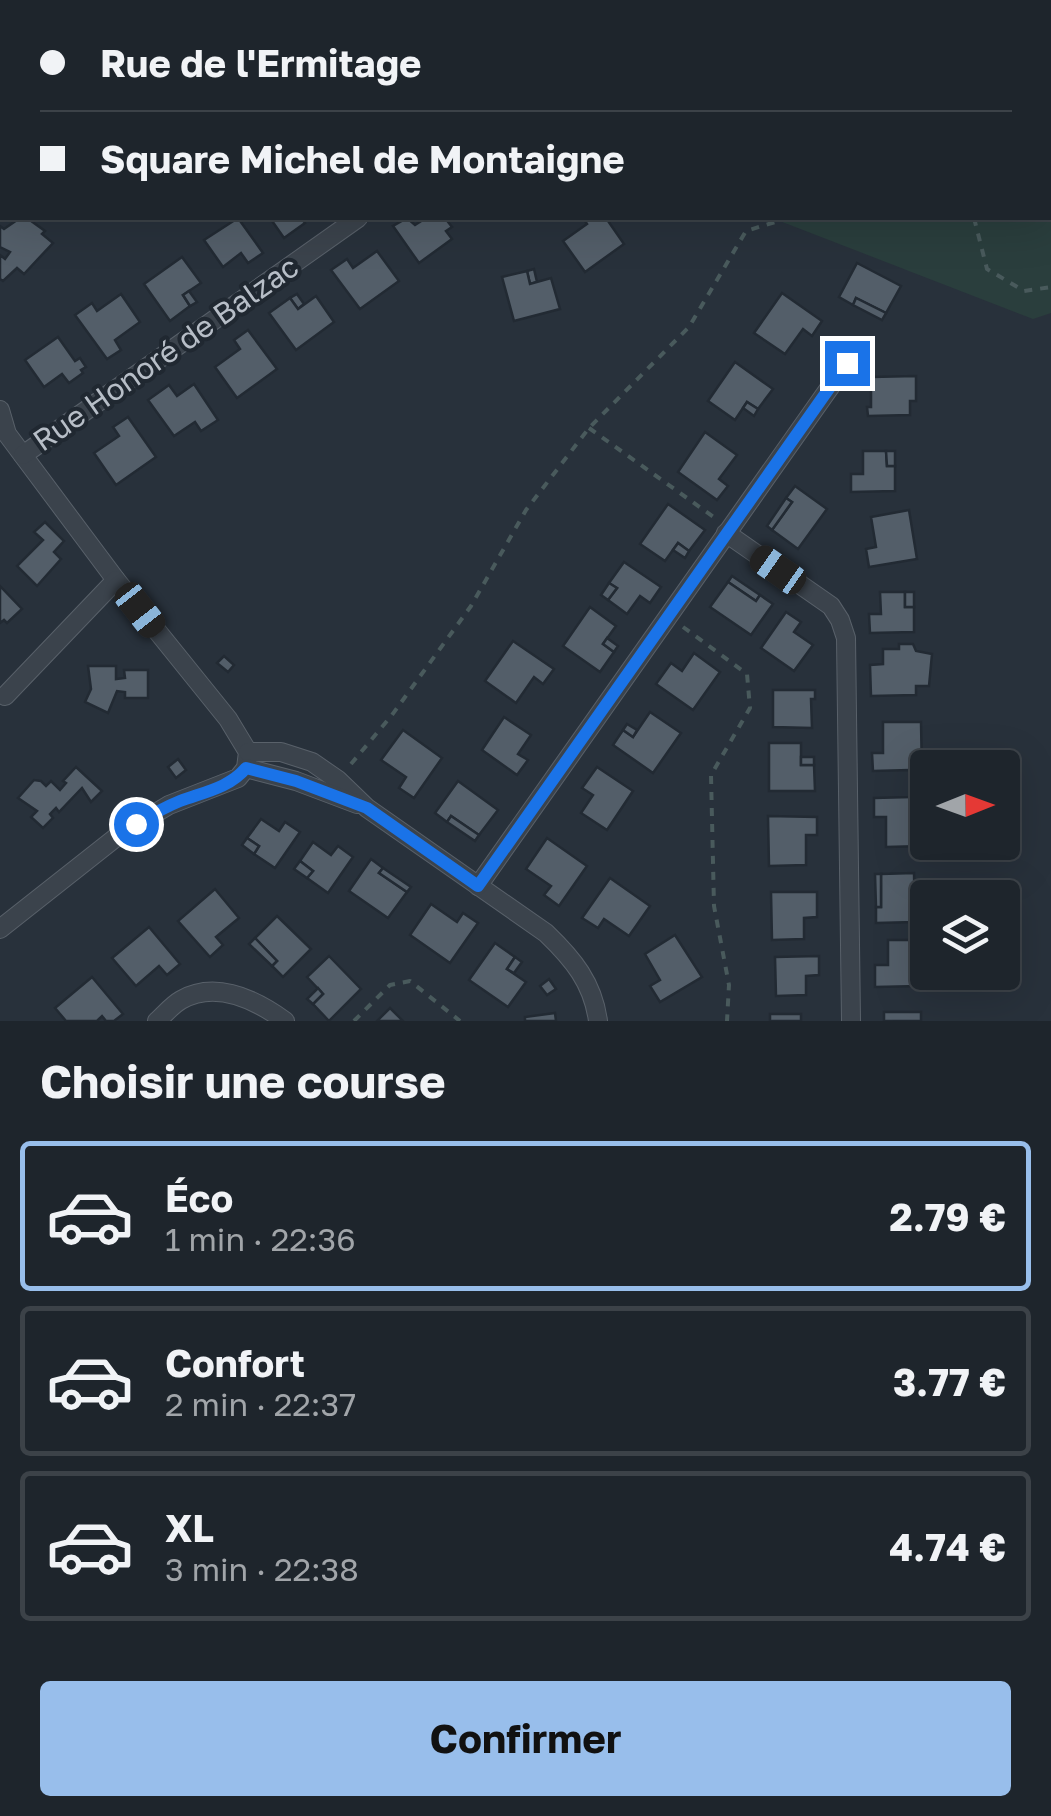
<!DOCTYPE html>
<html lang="fr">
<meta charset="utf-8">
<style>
body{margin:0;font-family:"Golos Text",sans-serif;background:#262d34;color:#f1f3f6;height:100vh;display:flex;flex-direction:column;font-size:38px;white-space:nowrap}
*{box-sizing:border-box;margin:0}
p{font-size:32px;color:#a1a5a9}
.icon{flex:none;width:55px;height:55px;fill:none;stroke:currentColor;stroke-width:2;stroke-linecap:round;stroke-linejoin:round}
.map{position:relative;height:1021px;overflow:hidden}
.panel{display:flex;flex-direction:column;background:#1e252c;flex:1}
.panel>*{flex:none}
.banner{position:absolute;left:0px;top:0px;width:1052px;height:220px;box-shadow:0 10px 40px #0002,0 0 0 2px #3c4248;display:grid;align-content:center;height:220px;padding:0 40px;background:#1e252c}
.needle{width:65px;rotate:89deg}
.tools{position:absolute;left:910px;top:750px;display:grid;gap:20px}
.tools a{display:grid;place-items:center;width:110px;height:110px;border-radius:10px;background:#1e252c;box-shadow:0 10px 40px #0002,0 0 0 2px #3c4248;font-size:50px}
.end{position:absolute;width:45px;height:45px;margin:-22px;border:12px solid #1a73e8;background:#fff;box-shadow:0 0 0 5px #fff}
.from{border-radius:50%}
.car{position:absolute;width:30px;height:60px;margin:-30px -15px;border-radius:12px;box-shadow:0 0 8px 2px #0007;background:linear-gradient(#222 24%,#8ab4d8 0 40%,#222 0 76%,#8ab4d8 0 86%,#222 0)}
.banner b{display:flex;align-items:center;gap:35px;height:95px;font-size:38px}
.banner b+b{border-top:2px solid #3c4248}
.banner i{width:25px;height:25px;background:#f1f3f6}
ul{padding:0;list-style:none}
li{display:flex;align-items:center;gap:30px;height:150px;margin:0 20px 15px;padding:0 20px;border:5px solid #3c4248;border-radius:10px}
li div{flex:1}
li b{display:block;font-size:38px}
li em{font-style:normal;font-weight:700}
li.selected{border-color:#98beeb}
li>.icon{width:90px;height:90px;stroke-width:1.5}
h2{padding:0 40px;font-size:45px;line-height:120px}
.cta{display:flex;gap:20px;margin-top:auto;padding:20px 40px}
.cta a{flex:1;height:115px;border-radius:10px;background:#98beeb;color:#111;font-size:40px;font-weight:700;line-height:115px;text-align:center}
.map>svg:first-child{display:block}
</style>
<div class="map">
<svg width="1051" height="1021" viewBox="0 0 1051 1021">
<rect width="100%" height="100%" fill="#28313b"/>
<polygon fill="#2a3e3d" points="0,0 1051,0 1051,313 1033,319 772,218 1050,218 1050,2 2,2 2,163"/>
<g fill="#535e69" stroke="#222a33" stroke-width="2.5">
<polygon points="20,218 27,218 45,231 42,234 53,243 24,274 17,268 3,281 0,279 0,255 5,259 10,252 0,247 0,226 4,229"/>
<polygon points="238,218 263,253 248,263 241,253 223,267 204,240"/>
<polygon points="270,218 301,218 305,223 284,238"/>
<polygon points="407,218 415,225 426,218 445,218 452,227 446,231 452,239 419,263 393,226"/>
<polygon points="583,218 606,218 624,244 585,272 563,241 587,224"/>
<polygon points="377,251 399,281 360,309 331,270 347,259 353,268"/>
<polygon points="182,257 201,283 183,295 190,306 170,321 144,284"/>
<polygon points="857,263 901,286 886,313 856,298 853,305 839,297"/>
<polygon points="534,269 537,282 530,284 527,271"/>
<polygon points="527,271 530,284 551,278 560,309 514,321 502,277"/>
<polygon points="189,291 197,302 190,306 183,295"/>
<polygon points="782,293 822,321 812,336 803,329 785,354 754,333"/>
<polygon points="121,294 140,322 115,340 121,350 107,359 75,315 92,303 97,311"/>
<polygon points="297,294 304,304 298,309 290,298"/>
<polygon points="316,296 334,322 296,350 269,313 290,298 298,309"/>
<polygon points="856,298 886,313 882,320 853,305"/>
<polygon points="248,330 277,369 237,398 215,367 240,349 234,340"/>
<polygon points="58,337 75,361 80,358 86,367 81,370 83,373 69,383 62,374 44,387 25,360"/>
<polygon points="735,362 773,389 758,409 747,402 735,420 708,401"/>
<polygon points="916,376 916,401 910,401 910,415 868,416 867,407 871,407 871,377"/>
<polygon points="194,384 218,420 201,431 195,422 174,436 148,400 169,385 177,396"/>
<polygon points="747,402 758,409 754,416 743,408"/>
<polygon points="128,417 156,457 116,485 94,453 119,436 113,427"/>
<polygon points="705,432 737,455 719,479 728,486 717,500 678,472"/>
<polygon points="863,451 886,451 887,466 895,466 895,491 851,492 851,474 863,474"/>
<polygon points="886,451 895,451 895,466 887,466"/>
<polygon points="795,486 827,509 798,549 772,530 792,502 786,498"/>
<polygon points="786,498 792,502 772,530 767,526"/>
<polygon points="668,504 705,530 689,551 678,543 665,561 640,544"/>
<polygon points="909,510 917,559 869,567 866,549 876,547 871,517"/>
<polygon points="45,522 64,541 54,552 61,559 37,586 17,566 43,540 34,532"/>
<polygon points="678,543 689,551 685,558 673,550"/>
<polygon points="624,562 661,587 650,603 640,596 627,614 608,600 617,588 609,583"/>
<polygon points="732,576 760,595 756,601 728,582"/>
<polygon points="728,582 756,601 760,595 773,604 751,635 710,607"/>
<polygon points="609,583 617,588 608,600 601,595"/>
<polygon points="0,586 22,609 7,623 4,620 0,623"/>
<polygon points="880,592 905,592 905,607 914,607 914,632 870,633 869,614 881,614"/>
<rect x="905" y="592" width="9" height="15"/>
<polygon points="590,607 616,626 603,644 614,652 600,672 563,646"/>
<polygon points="786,612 801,622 794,632 813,645 794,671 761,648"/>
<polygon points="607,638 618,646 614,652 603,644"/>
<polygon points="513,641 554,669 543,684 534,677 516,703 485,681"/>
<polygon points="899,644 913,644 916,651 932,654 929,686 916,686 916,695 871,696 870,665 883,664 883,649 899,649"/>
<polygon points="694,653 720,672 693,710 656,684 671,663 682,671"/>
<polygon points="224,656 234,665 228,672 217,663"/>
<polygon points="88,666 116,666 116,679 125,678 124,670 148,670 148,698 125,698 125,692 117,691 108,713 85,702 91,689"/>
<polygon points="773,690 815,690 815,699 811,699 812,728 773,727"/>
<polygon points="650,712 681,733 653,773 613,745 623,730 633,737"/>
<polygon points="504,717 531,735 518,754 528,760 517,775 482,750"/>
<polygon points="883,722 921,722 922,774 910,774 909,770 873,771 872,753 883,753"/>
<polygon points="627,724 637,730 633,737 623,730"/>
<polygon points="403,730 442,758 414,798 399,788 406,777 381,760"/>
<polygon points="769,743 801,743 801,765 814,765 815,791 769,791"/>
<rect x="801" y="757" width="13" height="8"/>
<polygon points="178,759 186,770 176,778 168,767"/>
<polygon points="76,767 102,791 91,802 82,788 59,812 56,808 50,814 53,818 43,828 31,817 37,811 18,798 34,780 41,781 46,786 51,781 60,790 66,783 63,781"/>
<polygon points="597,767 633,791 607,830 581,813 593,795 582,788"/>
<polygon points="458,781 498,810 479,835 451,816 447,822 435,813"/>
<polygon points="910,791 923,791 923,811 928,811 928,824 923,824 924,846 886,847 886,817 874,817 874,798 910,797"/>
<polygon points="451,816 479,835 475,841 447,822"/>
<polygon points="768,816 817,817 817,835 806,835 806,865 769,866"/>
<polygon points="261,819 279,831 285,822 300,832 275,868 254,854 259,846 247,838"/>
<polygon points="247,838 259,846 254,854 242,845"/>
<polygon points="547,838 587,866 559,906 544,895 551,886 526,869"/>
<polygon points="313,842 331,855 338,846 353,857 328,893 307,878 313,871 300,861"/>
<polygon points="371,859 383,868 379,873 407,892 388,918 349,891"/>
<polygon points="300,861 313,871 307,878 294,869"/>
<polygon points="383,868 411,887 407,892 379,873"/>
<polygon points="914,873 915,922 876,923 876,907 881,907 881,874"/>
<polygon points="875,874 881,874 881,907 876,907"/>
<polygon points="610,878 650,906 629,936 604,919 598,928 582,918"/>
<polygon points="215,889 239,918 216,937 223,945 210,957 178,921"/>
<polygon points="771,892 817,892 817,917 804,918 804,939 772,940"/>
<polygon points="431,904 457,922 463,913 478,923 450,963 410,935"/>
<polygon points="277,916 311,949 283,977 272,966 277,961 255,938"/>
<polygon points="149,927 180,964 167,975 159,966 136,986 112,958"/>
<polygon points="675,935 702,977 660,1002 650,986 660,980 645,954"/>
<polygon points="255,938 277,961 272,966 249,944"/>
<polygon points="888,940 920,940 920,986 875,987 875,965 888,965"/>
<polygon points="495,943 515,957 507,969 526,982 508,1007 469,980"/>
<polygon points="329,956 361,989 329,1021 313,1004 323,994 307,977"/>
<polygon points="819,956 819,975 806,976 806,995 776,996 775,957"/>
<polygon points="515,957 522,962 514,973 507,969"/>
<polygon points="92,977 123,1014 114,1021 106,1021 102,1016 97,1021 66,1021 55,1008"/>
<polygon points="549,979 556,989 547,995 540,986"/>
<polygon points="318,988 323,994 313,1004 307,999"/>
<polygon points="390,1008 403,1021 377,1021"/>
<rect x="884" y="1012" width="37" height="9"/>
<polygon points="555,1013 556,1021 525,1021 525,1017"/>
<rect x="770" y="1014" width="31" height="7"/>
</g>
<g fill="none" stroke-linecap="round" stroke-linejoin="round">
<defs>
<g id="minor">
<polyline points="0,410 7,434 116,580 228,719 248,752 246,768 238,778 169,805 119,835 0,929"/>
<polyline points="23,455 358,218"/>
<polyline points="726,533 831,606 840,620 846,638 851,1021"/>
<polyline points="5,696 116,580"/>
<path d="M248 752H281L312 762 338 780 367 808 546 933C573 959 593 983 598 1021"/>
<polyline points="246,768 296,781 357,804"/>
<polyline points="478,886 847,363"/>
<path d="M157 1021C164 1015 172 1005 181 1000 216 980 256 1000 285 1021"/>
</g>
</defs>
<use href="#minor" stroke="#59616a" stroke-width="20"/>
<g stroke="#495a5c" stroke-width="4" stroke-dasharray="8 8" stroke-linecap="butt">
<polyline points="1050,170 1051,171"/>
<polyline points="974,218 987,269 1024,291 1051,287"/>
<polyline points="589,428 715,518"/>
<polyline points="683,627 747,674 750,708 711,775 714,906 729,985 727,1021"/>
<polyline points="351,764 392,715 471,606 526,510 589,428 689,327 746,231 788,218"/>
<polyline points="354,1021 390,985 410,981 460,1021"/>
</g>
<use href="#minor" stroke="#3b434c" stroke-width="18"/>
</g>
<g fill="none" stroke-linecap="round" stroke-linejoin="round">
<path stroke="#1a73e8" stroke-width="12" d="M136 824C151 815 165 807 180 801 204 792 229 788 246 768L296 781 367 808 478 886 847 363"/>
</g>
<g text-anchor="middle" stroke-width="8" stroke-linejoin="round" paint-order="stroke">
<g font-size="30" fill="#b7bec7" stroke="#202831">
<text transform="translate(166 354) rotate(-35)" y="10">Rue Honoré de Balzac</text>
</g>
</g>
</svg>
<div class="tools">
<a><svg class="needle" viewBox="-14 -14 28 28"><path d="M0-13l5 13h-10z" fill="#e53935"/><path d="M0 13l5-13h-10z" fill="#a1a5a9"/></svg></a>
<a><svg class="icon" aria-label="layers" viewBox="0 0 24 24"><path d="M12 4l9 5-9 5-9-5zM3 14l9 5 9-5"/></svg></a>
</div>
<i class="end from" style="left:136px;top:824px"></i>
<i class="end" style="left:847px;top:363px"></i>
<i class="car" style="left:778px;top:570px;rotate:305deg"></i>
<i class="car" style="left:140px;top:610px;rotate:142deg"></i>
<div class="banner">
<b><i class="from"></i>Rue de l'Ermitage</b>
<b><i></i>Square Michel de Montaigne</b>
</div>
</div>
<section class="panel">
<h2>Choisir une course</h2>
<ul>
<li class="selected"><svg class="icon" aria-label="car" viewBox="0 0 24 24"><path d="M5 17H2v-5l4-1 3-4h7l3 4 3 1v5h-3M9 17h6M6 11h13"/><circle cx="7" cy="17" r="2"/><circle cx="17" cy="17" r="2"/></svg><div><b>Éco</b><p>1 min · 22:36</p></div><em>2.79 €</em></li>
<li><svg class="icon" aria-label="car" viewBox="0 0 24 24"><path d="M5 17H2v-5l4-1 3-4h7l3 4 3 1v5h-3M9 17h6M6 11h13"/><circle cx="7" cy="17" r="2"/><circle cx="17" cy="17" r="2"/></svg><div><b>Confort</b><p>2 min · 22:37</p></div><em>3.77 €</em></li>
<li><svg class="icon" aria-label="car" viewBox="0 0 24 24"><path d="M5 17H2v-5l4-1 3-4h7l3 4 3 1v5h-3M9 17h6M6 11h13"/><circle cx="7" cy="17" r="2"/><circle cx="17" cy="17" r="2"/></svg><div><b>XL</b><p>3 min · 22:38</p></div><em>4.74 €</em></li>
</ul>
<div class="cta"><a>Confirmer</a></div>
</section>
